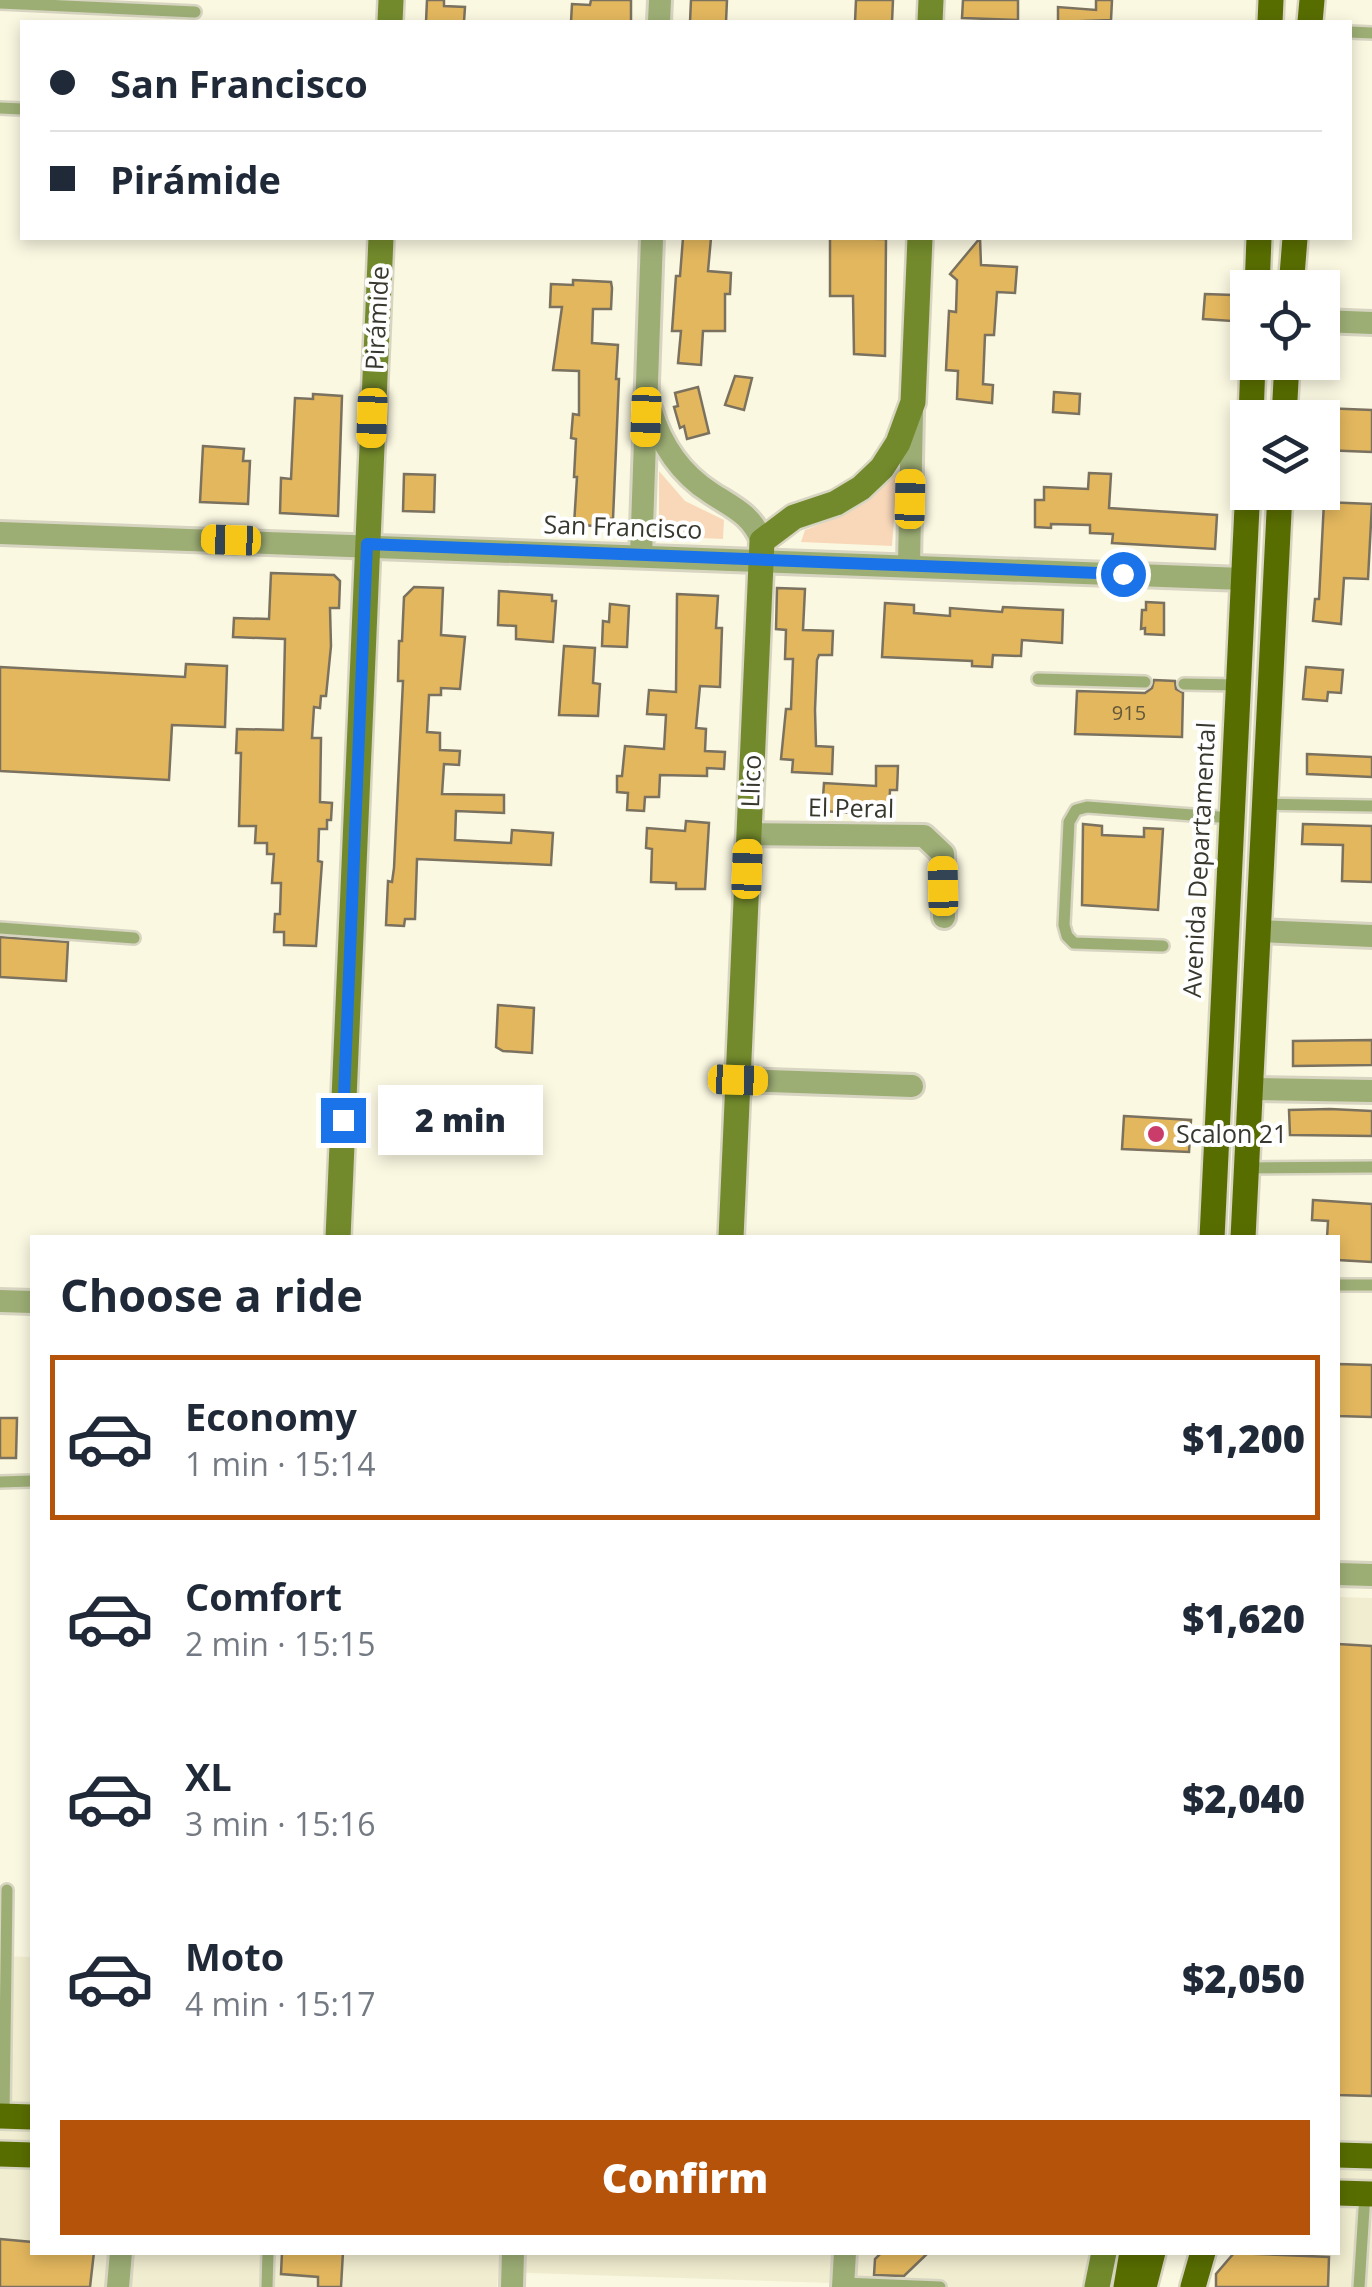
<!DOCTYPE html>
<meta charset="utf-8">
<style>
body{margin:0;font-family:"Open Sans",sans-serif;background:#f2f2f3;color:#1f2937;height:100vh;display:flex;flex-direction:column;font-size:38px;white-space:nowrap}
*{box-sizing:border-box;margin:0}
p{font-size:32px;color:#747a83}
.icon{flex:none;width:55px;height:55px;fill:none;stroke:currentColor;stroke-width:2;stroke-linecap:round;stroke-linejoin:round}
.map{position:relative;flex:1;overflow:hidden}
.panel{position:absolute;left:30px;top:1235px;width:1310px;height:1020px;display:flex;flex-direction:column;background:#fff;border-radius:0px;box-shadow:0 5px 15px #0003}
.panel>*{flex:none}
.guide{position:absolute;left:20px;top:20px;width:1332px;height:220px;border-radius:0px;box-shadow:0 5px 15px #0003;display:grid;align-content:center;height:220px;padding:0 30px;background:#fff}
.controls{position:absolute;left:1230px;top:270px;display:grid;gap:20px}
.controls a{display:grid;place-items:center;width:110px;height:110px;border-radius:0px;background:#fff;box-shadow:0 5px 15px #0003;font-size:50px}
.end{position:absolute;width:45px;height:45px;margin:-22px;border:12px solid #1a73e8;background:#fff;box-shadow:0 0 0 5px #fff}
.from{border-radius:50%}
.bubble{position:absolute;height:70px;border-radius:0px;background:#fff;box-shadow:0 5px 15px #0003;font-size:32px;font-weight:800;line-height:70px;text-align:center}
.car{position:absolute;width:30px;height:60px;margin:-30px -15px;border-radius:12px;box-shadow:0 0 8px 2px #0007;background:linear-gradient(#f5c518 24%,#345 0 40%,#f5c518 0 76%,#345 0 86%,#f5c518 0)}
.guide b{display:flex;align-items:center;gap:35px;height:95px;font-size:38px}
.guide b+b{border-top:2px solid #e0e1e3}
.guide i{width:25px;height:25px;background:#1f2937}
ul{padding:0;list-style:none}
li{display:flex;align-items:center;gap:30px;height:165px;margin:0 20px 15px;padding:0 10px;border:5px solid transparent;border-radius:0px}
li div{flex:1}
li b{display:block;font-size:38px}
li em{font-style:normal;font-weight:800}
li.on{border-color:#b45309}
li>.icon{width:90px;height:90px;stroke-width:1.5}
h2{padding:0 30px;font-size:45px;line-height:120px}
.action{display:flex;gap:20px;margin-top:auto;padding:20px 30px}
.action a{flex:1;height:115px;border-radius:0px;background:#b45309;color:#fff;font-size:40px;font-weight:800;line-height:115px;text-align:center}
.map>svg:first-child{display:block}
</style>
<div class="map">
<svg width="1372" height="2287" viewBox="0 0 1372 2287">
<rect width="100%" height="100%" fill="#faf8e1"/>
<g fill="#f0edd0">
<polygon points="1338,1597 1372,1598 1372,2287 1216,2287 1216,2274 1234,2253 1338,2252"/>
<polygon points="0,1956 32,1957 32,2252 1088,2253 1084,2287 952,2287 499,2272 497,2287 0,2287"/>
</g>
<g fill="#f9d8ba">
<path d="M898 468 892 546 801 542 805 530C847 514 869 505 898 468Z"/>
<polygon points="659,471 685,501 724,520 723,539 659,536"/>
</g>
<g fill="#e3b75e" stroke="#7b715f" stroke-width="2.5">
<polygon points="427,0 444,0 444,6 465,7 464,22 426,22"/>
<polygon points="591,0 631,0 631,22 571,22 572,4 590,5"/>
<polygon points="691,0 727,0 726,22 690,22"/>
<polygon points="856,0 893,0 892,22 855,22"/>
<polygon points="963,0 1018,0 1018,20 962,18"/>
<polygon points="1096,0 1112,0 1111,20 1058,22 1058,7 1096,10"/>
<polygon points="683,238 711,238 708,271 731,273 730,294 725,294 725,331 703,331 701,365 678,363 681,331 672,331 676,276 680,276"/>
<polygon points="830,238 886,239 885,356 854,354 853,296 830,296"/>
<polygon points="980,238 981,265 1017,267 1015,293 997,292 994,335 985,335 983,384 993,385 992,403 957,399 958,371 946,370 949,311 956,312 957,280 950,274"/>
<polygon points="573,280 611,282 612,288 611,309 593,309 592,343 618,345 616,379 619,379 613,519 600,518 599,526 574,525 577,477 574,477 576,439 571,438 573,414 579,415 579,371 553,370 562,307 550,307 551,284 573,285"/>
<polygon points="1205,294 1233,295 1232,321 1203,319"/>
<polygon points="735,376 752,378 744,410 725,405"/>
<polygon points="698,387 709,433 687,439 684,426 680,428 674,407 678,406 675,393"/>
<polygon points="1054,392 1080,394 1079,414 1053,412"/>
<polygon points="313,394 342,396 338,516 280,513 281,478 291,479 295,398 313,399"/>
<polygon points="1322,408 1372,410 1372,452 1322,450"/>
<polygon points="203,446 244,449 243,461 250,461 248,504 200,502"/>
<polygon points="1089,473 1111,474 1109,508 1217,515 1215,549 1112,543 1113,534 1090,533 1090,525 1051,524 1051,528 1035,527 1035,500 1044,500 1044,487 1088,489"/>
<polygon points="404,474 435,475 434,512 403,511"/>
<polygon points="1324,502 1372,504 1368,579 1344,578 1341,624 1313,621 1315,599 1319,599"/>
<polygon points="271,573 334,575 340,581 339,608 330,608 331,646 326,696 321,696 320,708 314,707 312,738 321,738 320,802 332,803 331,820 327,820 327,829 319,829 318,861 322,862 316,946 284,945 284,932 274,932 275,914 280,914 281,883 272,883 274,854 267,854 267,843 255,843 256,826 239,826 241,753 236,753 237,729 283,730 285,639 233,637 234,618 269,619"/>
<polygon points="414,587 443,588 441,635 465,637 460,689 441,688 441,695 429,695 427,732 440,733 440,750 460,751 459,765 444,764 442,794 504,795 504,813 456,811 455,840 511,843 512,830 553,833 551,865 417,859 415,919 405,919 404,926 386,925 388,881 392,882 394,868 403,681 398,681 399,641 402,641 404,597"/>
<polygon points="777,588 805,589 803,630 833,631 832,655 819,655 817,660 815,710 816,746 833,747 832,774 792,772 793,760 781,759 786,709 791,709 793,659 785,659 786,630 776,629"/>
<polygon points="499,591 552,595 552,601 556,601 553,642 516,639 516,626 498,625"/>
<polygon points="677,594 718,596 716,628 722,628 720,687 700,686 696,728 706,729 705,751 725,752 724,769 707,768 707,776 660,775 659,797 645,797 644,811 627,810 628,793 617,792 617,776 622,776 625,746 664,749 666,715 647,714 649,690 676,692"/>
<polygon points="1146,602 1164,603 1164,635 1145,634 1145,628 1141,629 1142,610 1146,610"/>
<polygon points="885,603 914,605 914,613 950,616 950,608 1002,612 1003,607 1063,610 1062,643 1022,640 1021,656 993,655 992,667 972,666 972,661 882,657"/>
<polygon points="610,604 629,606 627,647 602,646 603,621 609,622"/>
<polygon points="564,646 595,648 593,683 600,684 598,716 559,715"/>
<polygon points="186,664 227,666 225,727 172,725 169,780 0,771 0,667 185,677"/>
<polygon points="1306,667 1343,670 1341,693 1328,692 1327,701 1303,699"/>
<polygon points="1154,680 1175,681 1176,689 1183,693 1182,737 1075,734 1077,691 1145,693 1152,688"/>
<polygon points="1307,754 1372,757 1372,777 1307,774"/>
<polygon points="876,766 898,766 897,790 890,790 889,815 822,811 824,783 876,786"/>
<polygon points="686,821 709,823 705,889 676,889 676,883 651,882 652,849 646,848 647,828 685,831"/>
<polygon points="1083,824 1102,826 1102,835 1144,837 1144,828 1163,829 1158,910 1082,905"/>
<polygon points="1303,824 1372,826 1372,882 1342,881 1343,845 1302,844"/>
<polygon points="0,937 68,942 66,981 0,977"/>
<polygon points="498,1005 534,1008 532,1053 503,1051 496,1047"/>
<polygon points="1372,1040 1372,1065 1293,1066 1293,1041"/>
<polygon points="1330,1109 1372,1111 1372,1136 1290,1135 1289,1110"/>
<polygon points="1124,1116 1191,1120 1189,1152 1122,1149"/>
<polygon points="1313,1200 1372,1204 1372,1262 1338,1260 1338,1238 1327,1238 1328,1221 1312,1220"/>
<polygon points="1338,1364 1372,1365 1372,1417 1338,1416"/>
<polygon points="0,1418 17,1418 16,1458 0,1458"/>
<polygon points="1338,1644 1372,1646 1372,2096 1338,2095"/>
<polygon points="0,2239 32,2242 32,2252 94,2252 90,2287 0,2287"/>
<polygon points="282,2252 343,2252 341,2287 318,2287 318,2277 281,2274"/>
<polygon points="882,2252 929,2252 904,2276 874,2275 875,2259"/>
<polygon points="1234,2253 1329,2257 1328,2287 1216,2287 1216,2274"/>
</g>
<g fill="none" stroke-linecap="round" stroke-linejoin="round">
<defs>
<g id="lane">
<polyline points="0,3 195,12"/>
<polyline points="1350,32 1372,33"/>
<polyline points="0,108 22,109"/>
<polyline points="1038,679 1145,682"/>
<polyline points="1184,684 1238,685"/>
<polyline points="1263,804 1372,806"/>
<polyline points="0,928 134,938"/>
<polyline points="1163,946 1074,943 1067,936 1064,925 1069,822 1076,810 1087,807 1232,818"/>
<polyline points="1247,1168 1372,1167"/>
<polyline points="1338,1285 1372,1285"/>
<polyline points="0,1482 32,1481"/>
<polyline points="4,2116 7,1890"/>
<polyline points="843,2283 940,2287"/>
<polyline points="267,2287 268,2252"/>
<polyline points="1359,2287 1365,2194"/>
</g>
<g id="street">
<polyline points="659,22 660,0"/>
<polyline points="1322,321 1372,323"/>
<path d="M651 411C661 444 681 474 711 493 734 508 751 514 762 541"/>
<polyline points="0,533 1243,579"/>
<polyline points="641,556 652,238"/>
<polyline points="909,564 912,412"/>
<polyline points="748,834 924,836 943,854 944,917"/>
<polyline points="1259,931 1372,936"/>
<polyline points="738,1080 912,1086"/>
<polyline points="1252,1089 1372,1091"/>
<polyline points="0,1301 32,1302"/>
<polyline points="1338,1574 1372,1575"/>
<polyline points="118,2287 121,2252"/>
<polyline points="512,2287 513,2252"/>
<polyline points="843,2287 845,2252"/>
</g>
<g id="secondary">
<polyline points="390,22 391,0"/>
<polyline points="930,22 931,0"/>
<polyline points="338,1238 381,238"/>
<polyline points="731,1238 762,541 794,517 836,503 861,488 882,468 898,443 913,402 920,238"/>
<polyline points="1097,2287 1104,2252"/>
</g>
<g id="primary">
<polyline points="1270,22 1271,0"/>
<polyline points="1310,22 1312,0"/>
<polyline points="1257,288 1259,238"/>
<polyline points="1291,288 1295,238"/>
<polyline points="1251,418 1253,362"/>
<polyline points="1284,418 1287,362"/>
<polyline points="1212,1238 1248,486"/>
<polyline points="1243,1238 1280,492"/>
<polyline points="0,2116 32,2117"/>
<polyline points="0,2154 32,2155"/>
<polyline points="1338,2155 1372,2156"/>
<polyline points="1338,2193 1372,2194"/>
<polyline points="1126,2287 1132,2252"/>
<polyline points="1144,2287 1153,2252"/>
<polyline points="1193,2287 1203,2252"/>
</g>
</defs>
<use href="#lane" stroke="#d7d5c1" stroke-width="16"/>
<use href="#street" stroke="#d7d5c1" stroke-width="28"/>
<use href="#secondary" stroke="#d7d5c1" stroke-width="30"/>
<use href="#primary" stroke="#d7d5c1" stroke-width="30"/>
<g stroke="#bebdaa" stroke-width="4" stroke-dasharray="8 8" stroke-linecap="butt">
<polyline points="1240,343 1241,302"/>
<polyline points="1234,468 1236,432"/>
</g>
<use href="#lane" stroke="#9dae75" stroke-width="11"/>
<use href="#street" stroke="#9dae75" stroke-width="22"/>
<use href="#secondary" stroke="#738a2c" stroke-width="25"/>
<use href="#primary" stroke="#586d00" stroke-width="25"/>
</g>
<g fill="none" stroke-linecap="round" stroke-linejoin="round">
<polyline stroke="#1a73e8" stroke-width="12" points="343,1120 367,544 1123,574"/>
</g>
<circle fill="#ca3d6a" stroke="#fff" stroke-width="4" cx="1156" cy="1134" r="10"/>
<g text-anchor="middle" stroke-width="8" stroke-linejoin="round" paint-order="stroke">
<g font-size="20" fill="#64583b">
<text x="1129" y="720">915</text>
</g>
<g font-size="25" fill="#39382f" stroke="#fff">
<text transform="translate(377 318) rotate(-87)" y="9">Pirámide</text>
<text transform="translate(623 527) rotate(2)" y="9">San Francisco</text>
<text transform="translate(751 781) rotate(-88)" y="9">Llico</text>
<text transform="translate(851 808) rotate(1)" y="9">El Peral</text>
<text transform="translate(1199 860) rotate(-87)" y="9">Avenida Departamental</text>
</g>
<g font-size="25" fill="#39382f" stroke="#fff" text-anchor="start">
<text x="1176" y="1143">Scalon 21</text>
</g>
</g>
</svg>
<div class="controls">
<a><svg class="icon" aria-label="locate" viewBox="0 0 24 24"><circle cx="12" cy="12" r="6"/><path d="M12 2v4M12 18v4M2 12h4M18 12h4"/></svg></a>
<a><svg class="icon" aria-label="layers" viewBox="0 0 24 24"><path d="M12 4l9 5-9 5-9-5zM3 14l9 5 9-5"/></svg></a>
</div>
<i class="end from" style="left:1123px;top:574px"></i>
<i class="end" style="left:343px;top:1120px"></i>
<div class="bubble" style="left:378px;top:1085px;width:165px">2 min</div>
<i class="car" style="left:646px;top:417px;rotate:182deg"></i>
<i class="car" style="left:372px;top:418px;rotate:182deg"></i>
<i class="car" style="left:910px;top:499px;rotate:1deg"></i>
<i class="car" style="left:231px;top:540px;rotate:272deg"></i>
<i class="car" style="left:747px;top:869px;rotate:2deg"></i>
<i class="car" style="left:943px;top:886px;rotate:359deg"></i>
<i class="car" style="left:738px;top:1080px;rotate:92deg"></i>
<div class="guide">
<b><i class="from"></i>San Francisco</b>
<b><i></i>Pirámide</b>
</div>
<section class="panel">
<h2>Choose a ride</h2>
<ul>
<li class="on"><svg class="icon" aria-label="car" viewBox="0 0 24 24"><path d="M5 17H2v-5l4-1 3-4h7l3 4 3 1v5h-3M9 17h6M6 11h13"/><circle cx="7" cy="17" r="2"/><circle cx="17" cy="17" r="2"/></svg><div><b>Economy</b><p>1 min · 15:14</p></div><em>$1,200</em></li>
<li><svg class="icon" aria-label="car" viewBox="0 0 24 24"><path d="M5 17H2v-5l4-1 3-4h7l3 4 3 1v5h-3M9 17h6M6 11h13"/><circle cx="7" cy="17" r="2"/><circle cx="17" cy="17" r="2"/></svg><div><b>Comfort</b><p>2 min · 15:15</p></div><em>$1,620</em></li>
<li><svg class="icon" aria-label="car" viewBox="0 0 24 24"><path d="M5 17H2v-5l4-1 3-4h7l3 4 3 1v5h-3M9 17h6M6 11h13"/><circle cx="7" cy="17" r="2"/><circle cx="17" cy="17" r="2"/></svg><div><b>XL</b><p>3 min · 15:16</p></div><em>$2,040</em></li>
<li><svg class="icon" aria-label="car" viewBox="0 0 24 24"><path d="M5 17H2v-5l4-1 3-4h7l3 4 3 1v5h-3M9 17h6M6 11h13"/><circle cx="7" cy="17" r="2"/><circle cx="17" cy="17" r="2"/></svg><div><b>Moto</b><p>4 min · 15:17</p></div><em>$2,050</em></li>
</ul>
<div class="action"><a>Confirm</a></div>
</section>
</div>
